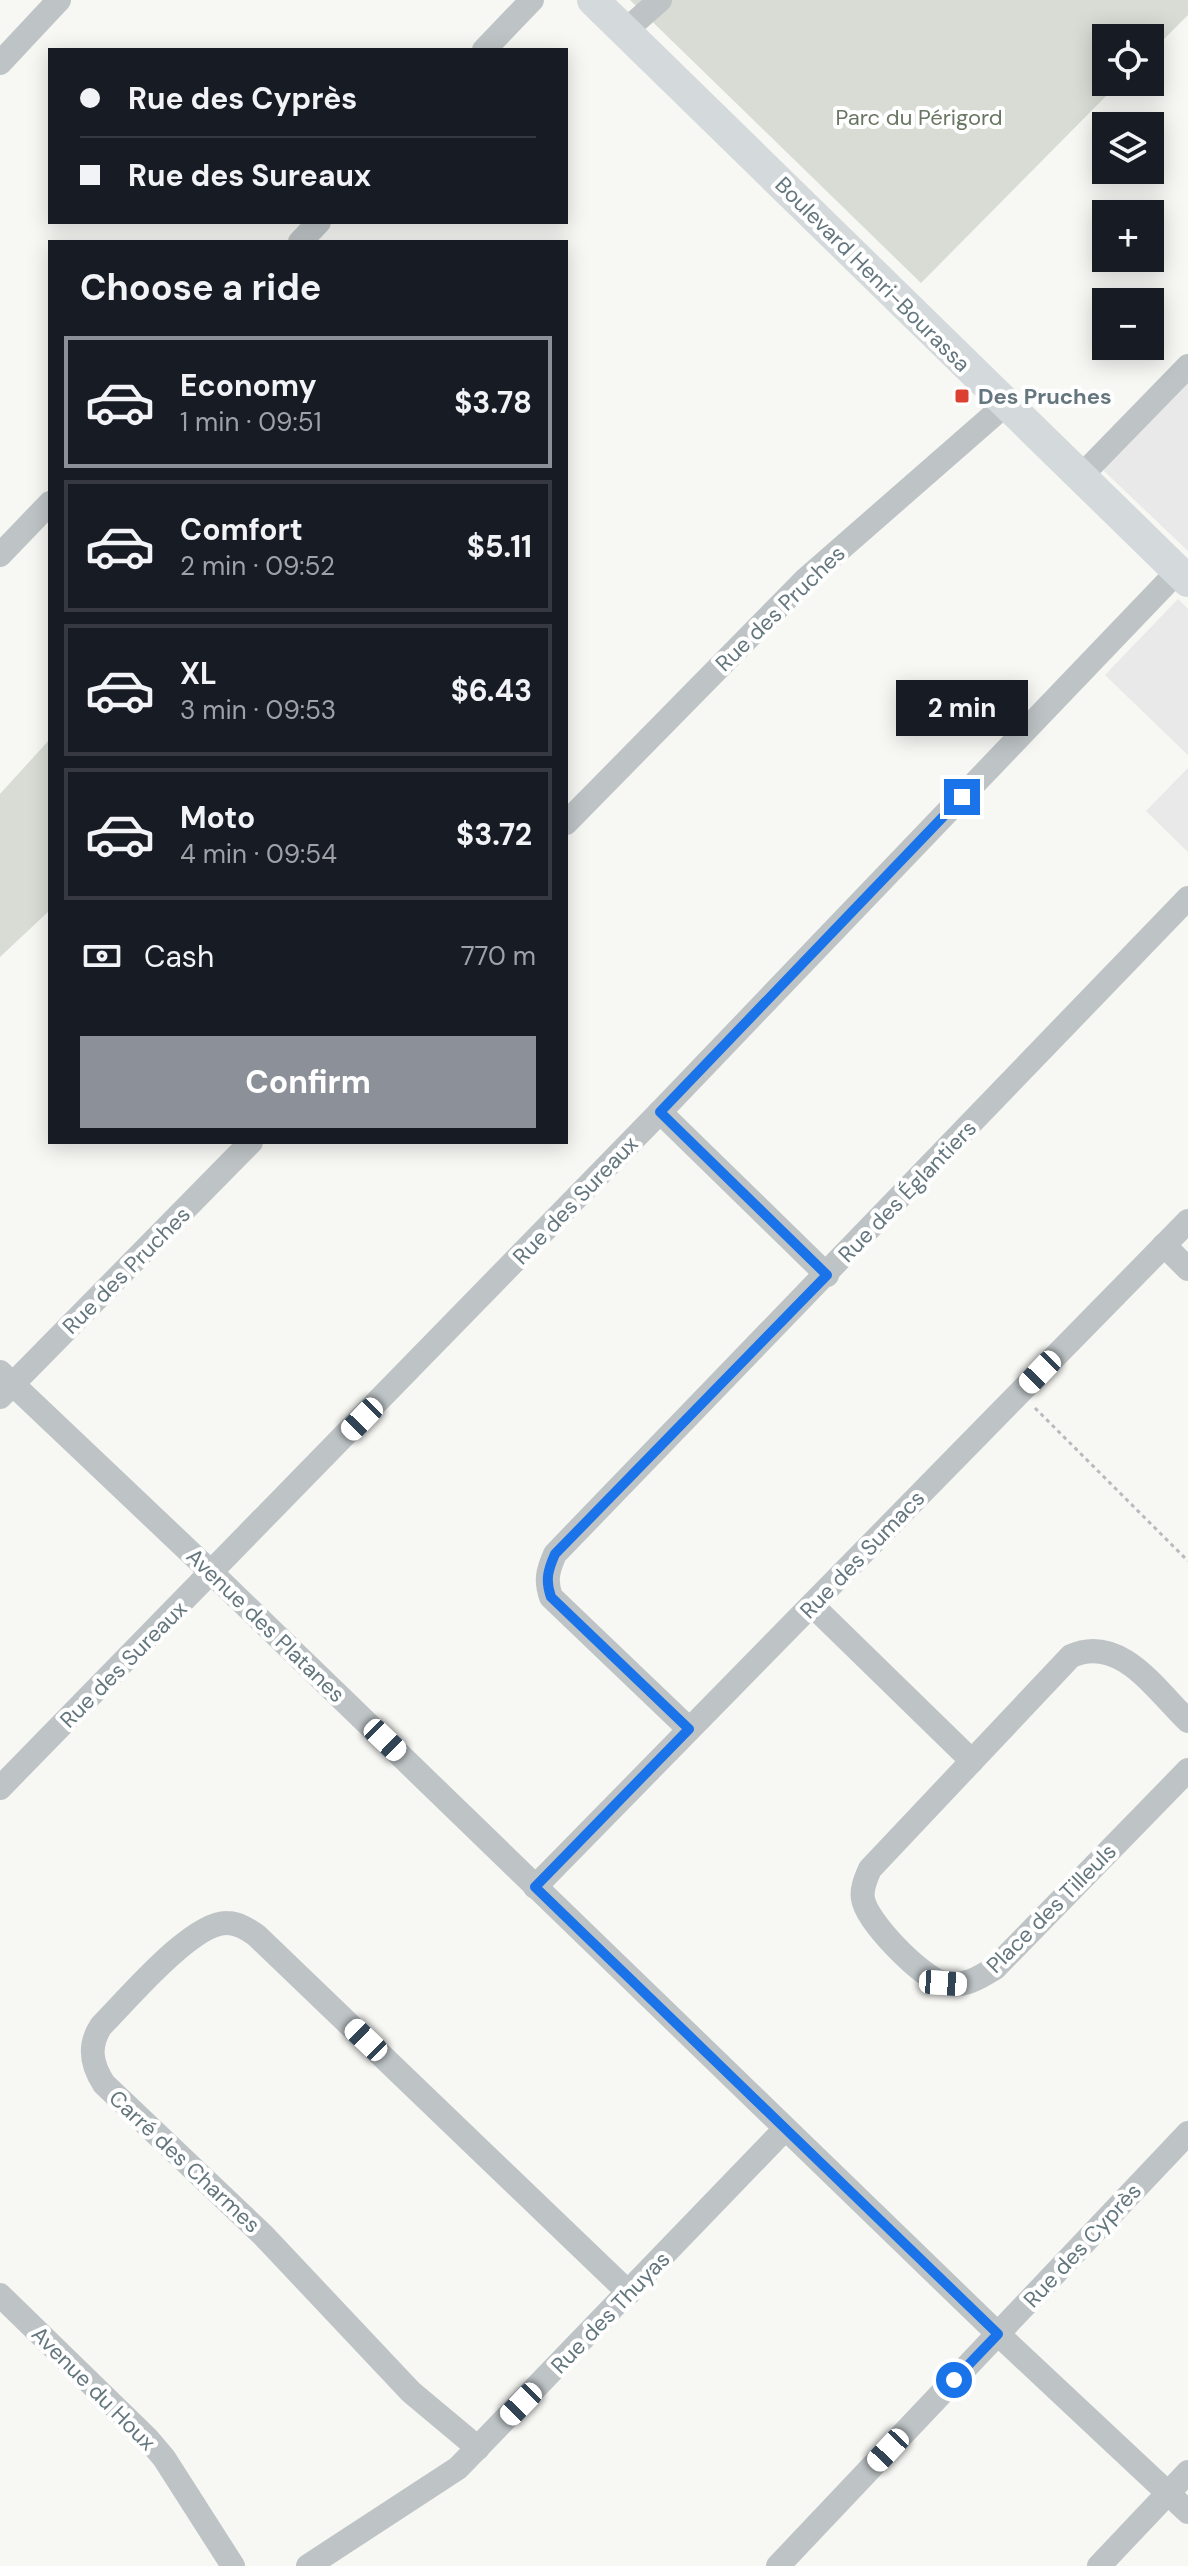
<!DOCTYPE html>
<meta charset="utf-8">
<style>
body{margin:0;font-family:"DM Sans",sans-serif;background:#20242c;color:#f1f3f6;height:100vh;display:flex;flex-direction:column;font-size:30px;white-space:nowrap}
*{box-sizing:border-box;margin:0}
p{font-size:26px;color:#9ea1a6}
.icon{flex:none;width:44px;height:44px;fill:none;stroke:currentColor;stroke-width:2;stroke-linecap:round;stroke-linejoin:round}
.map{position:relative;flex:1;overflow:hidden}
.drawer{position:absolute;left:48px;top:240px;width:520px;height:904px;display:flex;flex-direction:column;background:#171b24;border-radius:0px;box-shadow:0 4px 20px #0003}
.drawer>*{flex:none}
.top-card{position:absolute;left:48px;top:48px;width:520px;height:176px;border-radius:0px;box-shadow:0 4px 20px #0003;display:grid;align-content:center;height:176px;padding:0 32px;background:#171b24}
.buttons{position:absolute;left:1092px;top:24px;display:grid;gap:16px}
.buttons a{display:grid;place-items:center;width:72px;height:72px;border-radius:0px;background:#171b24;box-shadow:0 4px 20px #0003;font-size:40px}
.end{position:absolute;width:36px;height:36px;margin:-18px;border:10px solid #1a73e8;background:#fff;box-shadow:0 0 0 4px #fff}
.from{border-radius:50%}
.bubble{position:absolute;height:56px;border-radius:0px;background:#171b24;box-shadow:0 4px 20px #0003;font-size:26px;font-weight:700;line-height:56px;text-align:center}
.car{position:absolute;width:24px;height:48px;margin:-24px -12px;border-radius:10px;box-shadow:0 0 6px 2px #0007;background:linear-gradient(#fff 24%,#345 0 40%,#fff 0 76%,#345 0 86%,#fff 0)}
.top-card b{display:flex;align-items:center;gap:28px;height:76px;font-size:30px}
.top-card b+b{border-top:2px solid #363941}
.top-card i{width:20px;height:20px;background:#f1f3f6}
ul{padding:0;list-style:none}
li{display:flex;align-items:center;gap:24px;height:132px;margin:0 16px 12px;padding:0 16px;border:4px solid #363941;border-radius:0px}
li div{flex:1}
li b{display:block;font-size:30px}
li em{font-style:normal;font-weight:700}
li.selected{border-color:#8c9099}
li>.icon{width:72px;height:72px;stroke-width:1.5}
h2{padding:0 32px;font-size:36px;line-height:96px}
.pay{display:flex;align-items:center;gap:20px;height:88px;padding:0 32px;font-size:30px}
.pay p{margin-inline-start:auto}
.cta{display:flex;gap:16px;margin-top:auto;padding:16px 32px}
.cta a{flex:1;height:92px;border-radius:0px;background:#8c9099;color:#fff;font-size:32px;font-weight:700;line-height:92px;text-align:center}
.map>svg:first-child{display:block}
</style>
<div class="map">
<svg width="1188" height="2566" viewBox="0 0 1188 2566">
<rect width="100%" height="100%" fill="#f7f7f4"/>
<g fill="#e8e9e8">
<polygon points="1188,380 1188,551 1102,469"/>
<polygon points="1178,599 1188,609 1188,755 1105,675"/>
<polygon points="1188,768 1188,852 1146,811"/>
</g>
<g fill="#d8dcd4">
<polygon points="630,0 1188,0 1188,15 1150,53 1150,38 1106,38 1106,82 1120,82 921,283"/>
<polygon points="50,739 50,910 0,957 0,794"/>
</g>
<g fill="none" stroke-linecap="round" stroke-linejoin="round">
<polyline stroke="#b7bbbd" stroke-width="3" stroke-dasharray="4 4" stroke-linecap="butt" points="1035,1408 1188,1561"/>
<g stroke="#bec4c6" stroke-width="24">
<polyline points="625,31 660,0"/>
<polyline points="484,50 532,0"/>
<polyline points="0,63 59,0"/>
<polyline points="300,242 319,222"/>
<polyline points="1080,477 1188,366"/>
<polyline points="0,555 50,503"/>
<polyline points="566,823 806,579 1005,405"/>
<polyline points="660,1112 827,1275"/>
<polyline points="1164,1245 1188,1269"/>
<polyline points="0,1372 212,1573 998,2334 1188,2512"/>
<polyline points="0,1397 251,1142"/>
<polyline points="812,1605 972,1761"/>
<path d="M1188 1721C1156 1690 1120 1634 1071 1656L870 1869C866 1878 861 1889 863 1899 867 1922 920 1976 943 1983 963 1988 979 1978 995 1968L1188 1770"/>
<path d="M689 1729 551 1597C545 1580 548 1570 555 1554L1188 898"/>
<polyline points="0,1788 660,1112 1178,571"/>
<polyline points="535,1887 1188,1221"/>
<polyline points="0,2295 147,2438 164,2458 233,2566"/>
<path d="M478 2448 411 2392 263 2235 104 2084C91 2064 88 2046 101 2026 127 2000 192 1922 227 1923 238 1923 247 1929 256 1935L629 2293"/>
<polyline points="308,2566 458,2468 785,2129"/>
<polyline points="778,2566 1188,2133"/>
<polyline points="1099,2566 1188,2472"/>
</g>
<polyline stroke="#d4d9db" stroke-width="32" points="593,0 1188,581"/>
</g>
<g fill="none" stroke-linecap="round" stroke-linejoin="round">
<path stroke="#1a73e8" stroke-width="10" d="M954 2380 998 2334 535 1887 689 1729 551 1597C545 1580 548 1570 555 1554L827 1275 660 1112 962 797"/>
</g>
<rect fill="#db4031" stroke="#fff" stroke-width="3" x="954" y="388" width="16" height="16" rx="4"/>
<g text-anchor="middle" stroke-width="8" stroke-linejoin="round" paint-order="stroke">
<g font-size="22" fill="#697662" stroke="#fff">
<text x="919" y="125">Parc du Périgord</text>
</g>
<g font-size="22" fill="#64767e" stroke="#fff">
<text transform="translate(873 274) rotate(45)" y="8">Boulevard Henri-Bourassa</text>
<text transform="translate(780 608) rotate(-44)" y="8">Rue des Pruches</text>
<text transform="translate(907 1191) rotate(-46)" y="8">Rue des Églantiers</text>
<text transform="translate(575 1200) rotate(-46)" y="8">Rue des Sureaux</text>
<text transform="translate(126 1270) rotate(-45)" y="8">Rue des Pruches</text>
<text transform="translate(862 1554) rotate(-46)" y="8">Rue des Sumacs</text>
<text transform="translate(266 1625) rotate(44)" y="8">Avenue des Platanes</text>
<text transform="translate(123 1664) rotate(-45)" y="8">Rue des Sureaux</text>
<text transform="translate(1051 1908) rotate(-45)" y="8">Place des Tilleuls</text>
<text transform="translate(185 2161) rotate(43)" y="8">Carré des Charmes</text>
<text transform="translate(1082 2245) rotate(-47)" y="8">Rue des Cyprès</text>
<text transform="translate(610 2312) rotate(-46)" y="8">Rue des Thuyas</text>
<text transform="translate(94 2388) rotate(45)" y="8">Avenue du Houx</text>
</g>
<g font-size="22" font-weight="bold" fill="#64767e" stroke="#fff" text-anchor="start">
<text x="978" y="404">Des Pruches</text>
</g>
</g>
</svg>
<div class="buttons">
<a><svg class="icon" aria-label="locate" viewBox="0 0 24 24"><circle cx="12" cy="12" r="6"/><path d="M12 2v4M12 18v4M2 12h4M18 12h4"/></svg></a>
<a><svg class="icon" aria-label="layers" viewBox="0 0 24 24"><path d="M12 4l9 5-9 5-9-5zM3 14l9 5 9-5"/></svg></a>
<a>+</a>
<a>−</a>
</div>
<i class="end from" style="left:954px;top:2380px"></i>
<i class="end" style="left:962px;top:797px"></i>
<div class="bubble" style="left:896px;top:680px;width:132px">2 min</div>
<i class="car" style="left:1040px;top:1372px;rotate:224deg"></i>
<i class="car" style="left:362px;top:1419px;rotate:224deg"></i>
<i class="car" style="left:385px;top:1740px;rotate:134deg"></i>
<i class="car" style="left:943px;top:1983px;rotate:94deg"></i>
<i class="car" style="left:366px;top:2040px;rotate:314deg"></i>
<i class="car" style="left:521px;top:2404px;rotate:224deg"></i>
<i class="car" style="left:888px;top:2450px;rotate:223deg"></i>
<div class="top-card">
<b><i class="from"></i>Rue des Cyprès</b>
<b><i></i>Rue des Sureaux</b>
</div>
<section class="drawer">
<h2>Choose a ride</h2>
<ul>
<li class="selected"><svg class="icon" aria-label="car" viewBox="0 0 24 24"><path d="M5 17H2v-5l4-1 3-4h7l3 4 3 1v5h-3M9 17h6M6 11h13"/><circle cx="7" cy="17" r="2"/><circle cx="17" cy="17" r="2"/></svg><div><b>Economy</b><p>1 min · 09:51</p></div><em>$3.78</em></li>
<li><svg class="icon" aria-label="car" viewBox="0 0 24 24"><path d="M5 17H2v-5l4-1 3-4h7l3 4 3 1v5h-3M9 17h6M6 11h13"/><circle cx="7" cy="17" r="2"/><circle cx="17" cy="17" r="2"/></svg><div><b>Comfort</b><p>2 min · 09:52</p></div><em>$5.11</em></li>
<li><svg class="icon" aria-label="car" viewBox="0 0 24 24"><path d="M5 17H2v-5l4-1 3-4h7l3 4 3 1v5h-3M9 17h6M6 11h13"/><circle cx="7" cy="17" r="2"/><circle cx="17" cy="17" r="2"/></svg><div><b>XL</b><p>3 min · 09:53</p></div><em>$6.43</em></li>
<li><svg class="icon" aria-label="car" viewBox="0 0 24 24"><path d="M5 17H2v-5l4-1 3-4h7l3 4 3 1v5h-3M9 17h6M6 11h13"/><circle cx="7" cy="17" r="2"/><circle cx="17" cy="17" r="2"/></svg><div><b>Moto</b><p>4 min · 09:54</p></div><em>$3.72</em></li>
</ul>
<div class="pay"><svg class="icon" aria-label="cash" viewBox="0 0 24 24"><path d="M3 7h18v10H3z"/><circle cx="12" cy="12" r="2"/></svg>Cash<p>770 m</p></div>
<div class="cta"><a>Confirm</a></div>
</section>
</div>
